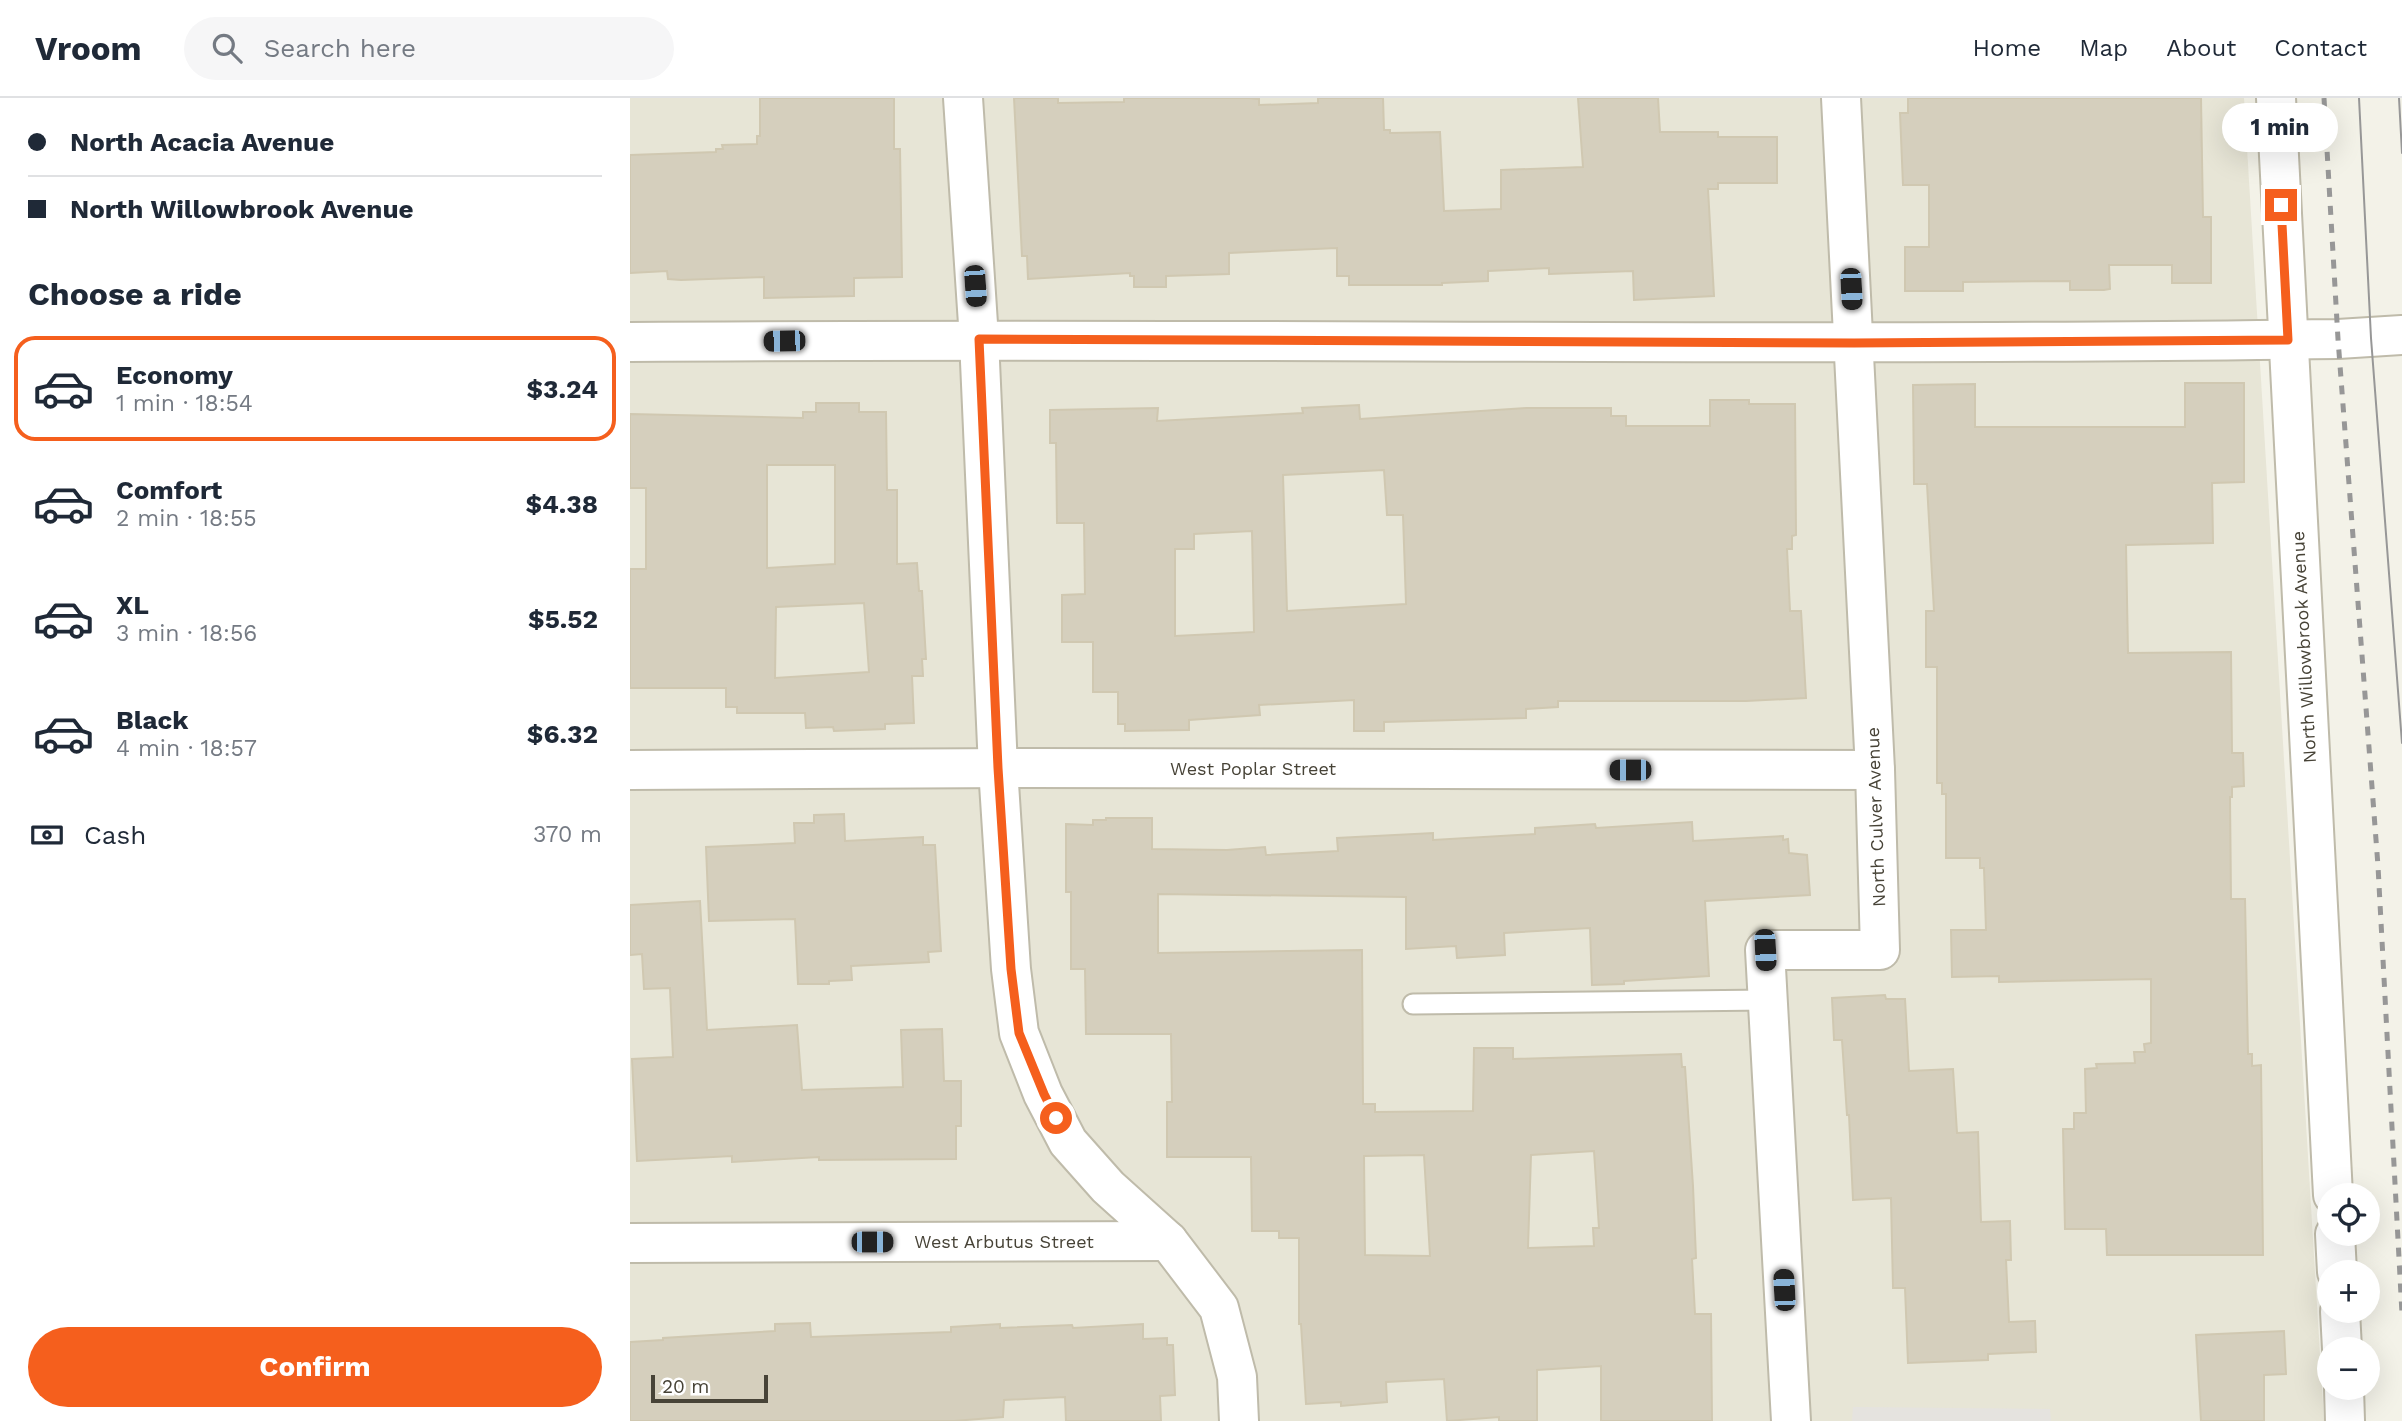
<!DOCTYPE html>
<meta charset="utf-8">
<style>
body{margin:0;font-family:"Work Sans",sans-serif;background:#f6f6f7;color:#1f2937;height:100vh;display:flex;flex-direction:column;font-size:26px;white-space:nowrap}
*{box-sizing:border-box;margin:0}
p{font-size:23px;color:#747a83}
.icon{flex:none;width:38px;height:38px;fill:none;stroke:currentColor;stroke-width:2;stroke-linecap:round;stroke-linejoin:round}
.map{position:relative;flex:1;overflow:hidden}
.drawer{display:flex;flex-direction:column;background:#fff;width:630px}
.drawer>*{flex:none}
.hud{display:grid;align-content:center;height:154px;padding:0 28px;background:#fff}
.fabs{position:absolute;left:1687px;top:1085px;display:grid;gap:14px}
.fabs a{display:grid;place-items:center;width:63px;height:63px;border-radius:50%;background:#fff;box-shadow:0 7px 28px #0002;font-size:35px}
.scale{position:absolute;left:21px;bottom:18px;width:117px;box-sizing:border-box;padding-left:7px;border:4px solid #474337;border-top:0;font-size:19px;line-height:24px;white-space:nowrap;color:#474337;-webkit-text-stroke:5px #fff;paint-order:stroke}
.end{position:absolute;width:32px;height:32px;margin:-16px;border:9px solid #f55f1d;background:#fff;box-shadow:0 0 0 4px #fff}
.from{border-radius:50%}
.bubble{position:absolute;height:49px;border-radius:24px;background:#fff;box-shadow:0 7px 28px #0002;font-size:23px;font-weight:700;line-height:49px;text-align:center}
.car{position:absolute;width:21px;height:42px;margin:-21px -10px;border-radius:9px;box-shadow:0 0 5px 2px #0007;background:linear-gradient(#222 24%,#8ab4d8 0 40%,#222 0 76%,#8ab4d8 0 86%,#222 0)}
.hud b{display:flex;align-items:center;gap:24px;height:66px;font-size:26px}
.hud b+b{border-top:2px solid #e0e1e3}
.hud i{width:18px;height:18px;background:#1f2937}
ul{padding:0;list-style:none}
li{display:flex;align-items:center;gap:21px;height:105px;margin:0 14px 10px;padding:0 14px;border:4px solid transparent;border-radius:21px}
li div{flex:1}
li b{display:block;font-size:26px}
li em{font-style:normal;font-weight:700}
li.selected{border-color:#f55f1d}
li>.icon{width:63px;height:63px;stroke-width:1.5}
h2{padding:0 28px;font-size:32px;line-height:84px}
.pay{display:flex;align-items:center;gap:18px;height:77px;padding:0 28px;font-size:26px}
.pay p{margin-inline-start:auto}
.primary-button{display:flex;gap:14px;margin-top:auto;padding:14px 28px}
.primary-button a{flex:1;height:80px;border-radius:42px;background:#f55f1d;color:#fff;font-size:28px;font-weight:700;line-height:80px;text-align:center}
header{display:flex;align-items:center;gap:42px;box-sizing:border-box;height:98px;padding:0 35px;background:#fff;border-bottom:2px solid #e0e1e3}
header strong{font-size:33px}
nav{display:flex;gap:38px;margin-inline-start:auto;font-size:24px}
.search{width:490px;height:63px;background:#f6f6f7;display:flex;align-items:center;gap:18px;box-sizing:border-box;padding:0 24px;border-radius:38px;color:#747a83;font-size:26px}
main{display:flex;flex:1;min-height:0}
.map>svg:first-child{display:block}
</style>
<header>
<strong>Vroom</strong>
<div class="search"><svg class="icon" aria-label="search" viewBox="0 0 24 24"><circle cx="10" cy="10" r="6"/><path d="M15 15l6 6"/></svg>Search here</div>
<nav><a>Home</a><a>Map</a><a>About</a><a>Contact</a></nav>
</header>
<main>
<section class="drawer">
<div class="hud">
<b><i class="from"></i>North Acacia Avenue</b>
<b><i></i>North Willowbrook Avenue</b>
</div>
<h2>Choose a ride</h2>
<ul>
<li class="selected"><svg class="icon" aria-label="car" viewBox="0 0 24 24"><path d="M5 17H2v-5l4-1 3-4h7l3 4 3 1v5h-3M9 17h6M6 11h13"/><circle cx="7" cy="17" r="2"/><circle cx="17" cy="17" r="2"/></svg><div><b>Economy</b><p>1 min · 18:54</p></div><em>$3.24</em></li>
<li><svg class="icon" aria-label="car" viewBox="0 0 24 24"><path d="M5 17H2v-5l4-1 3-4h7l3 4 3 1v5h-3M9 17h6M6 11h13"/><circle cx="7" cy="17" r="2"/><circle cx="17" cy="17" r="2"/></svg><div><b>Comfort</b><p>2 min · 18:55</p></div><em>$4.38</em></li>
<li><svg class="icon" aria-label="car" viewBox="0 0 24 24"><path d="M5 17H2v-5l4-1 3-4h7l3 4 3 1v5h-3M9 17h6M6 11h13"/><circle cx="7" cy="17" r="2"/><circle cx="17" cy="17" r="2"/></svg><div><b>XL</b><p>3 min · 18:56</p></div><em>$5.52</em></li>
<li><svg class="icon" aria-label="car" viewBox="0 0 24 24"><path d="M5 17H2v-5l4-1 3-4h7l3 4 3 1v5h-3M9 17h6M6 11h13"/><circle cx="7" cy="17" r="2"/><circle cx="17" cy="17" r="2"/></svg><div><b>Black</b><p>4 min · 18:57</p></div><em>$6.32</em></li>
</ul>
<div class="pay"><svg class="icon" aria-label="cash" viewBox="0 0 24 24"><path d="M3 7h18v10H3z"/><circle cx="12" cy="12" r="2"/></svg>Cash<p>370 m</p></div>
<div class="primary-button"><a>Confirm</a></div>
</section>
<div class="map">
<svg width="1772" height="1323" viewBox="0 0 1772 1323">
<rect width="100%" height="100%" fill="#f3f2e8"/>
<polygon fill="#e7e5d6" points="0,0 1614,0 1694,1323 0,1323"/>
<polygon fill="#e5e3df" points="1223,1309 1420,1311 1421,1323 1222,1323"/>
<g fill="#d5cfbd" stroke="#d0c8b1" stroke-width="2" fill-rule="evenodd">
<polygon points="130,0 264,0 264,51 270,51 272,179 224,180 224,198 134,200 134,179 51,182 38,181 37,173 0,175 0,57 86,54 86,51 93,51 92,47 127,46 127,38 130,38"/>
<polygon points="384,0 428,0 428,5 494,4 494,0 619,0 629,1 629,7 688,5 688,0 753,0 754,32 760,32 760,35 810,34 814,113 871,111 871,72 953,69 948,0 1028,0 1030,34 1088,34 1088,39 1147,39 1147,85 1088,85 1088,91 1078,91 1084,198 1004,202 1003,173 919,176 919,170 858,173 858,183 812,185 812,187 719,187 719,178 707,178 707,150 599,155 599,176 536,178 536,189 504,189 504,178 500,178 500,175 398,181 397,158 392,158"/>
<polygon points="1278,0 1571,0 1573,119 1581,119 1581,185 1542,185 1542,167 1479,167 1480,191 1474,192 1440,192 1440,183 1333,184 1333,193 1275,193 1275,149 1299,149 1299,87 1273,87 1270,15 1278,15"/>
<polygon points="1555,285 1614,285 1614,384 1582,385 1583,445 1496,447 1498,555 1601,554 1602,655 1613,655 1614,688 1602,689 1602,699 1600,699 1601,801 1615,801 1618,956 1622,956 1622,968 1631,967 1633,1157 1477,1157 1476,1131 1435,1131 1433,1031 1444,1031 1444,1015 1456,1015 1455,971 1467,970 1466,966 1505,965 1504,954 1515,954 1514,946 1521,945 1521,881 1369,884 1369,878 1322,879 1321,832 1356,832 1354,770 1350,770 1350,760 1316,760 1316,696 1312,696 1312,685 1307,685 1307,569 1296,569 1296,513 1304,513 1297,386 1284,386 1283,287 1345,286 1345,329 1555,329"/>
<path d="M1080 302H1119V306H1165L1166 437 1162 438V451H1157L1160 513H1171L1176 600 1116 603H928V609L896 611V620L754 624V633H724V602L629 607 630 617 559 622V632L495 633V626H488V594H463V544H432V497L455 496 454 425H427L426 345H420V312L528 310 527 323 673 315 672 310 729 307 730 321 896 310H981V318H996V328H1080ZM754 372 757 417H773L776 506 657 513 653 377ZM622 433 624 534 545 538V451H564V436Z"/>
<path d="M186 305H229V314H256L257 392H267V466L287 465 289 493H292L296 561H292L293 578H282L284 625 255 626V631L204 633 203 629 176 630 175 615H107V609H96V590H0V471H16V390H0V316L173 320V314H186ZM137 367H205V466L137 470ZM234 505 239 574 145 580 146 509Z"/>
<polygon points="214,716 215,743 293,739 293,747 305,747 311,853 298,854 299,864 221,868 222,882 199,883 199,886 168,886 165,821 79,823 76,749 165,745 164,725 184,725 184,717"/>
<path d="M476 720H522V751L597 752 635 749 636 757 708 753 707 740 803 735V742L905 736V730L965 726 966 730 1062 724 1063 743 1153 738V742L1158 741 1159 755 1177 757 1180 797 1075 803 1079 878 994 883V886L962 887 960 830 874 835 875 857 827 860 826 848 776 851V799L528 796V855L732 852 733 1006H745V1014L843 1013 844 950H883V961L1051 956 1052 969H1055L1063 1088 1066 1160 1062 1161 1065 1216H1081L1082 1323H971V1268L907 1272V1323H869V1319L817 1323 814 1281 756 1284 757 1304 711 1308V1304L676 1306 671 1226H669V1140H649V1133H622L621 1059H537V1004H542L541 936H456L455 871H441V794H436V726L463 727V722H476ZM964 1053 969 1130H963L964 1148 898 1150 901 1057ZM794 1057 800 1158 735 1157 734 1058Z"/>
<polygon points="70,803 77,932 167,927 172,992 273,989 271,932 312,931 314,983 331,983 331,1028 326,1028 326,1061 189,1062 189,1059 102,1064 102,1058 7,1063 2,961 43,959 40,890 14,891 12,856 0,857 0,807"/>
<polygon points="1255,897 1256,901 1275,901 1279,973 1323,971 1327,1035 1348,1034 1351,1124 1380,1123 1381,1162 1376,1162 1379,1224 1405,1223 1406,1254 1358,1256 1358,1262 1278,1265 1275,1190 1263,1190 1261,1100 1223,1102 1219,1017 1217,1017 1212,942 1204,942 1202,900"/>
<polygon points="180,1225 181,1239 321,1234 321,1229 370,1226 370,1230 442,1227 443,1230 513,1226 513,1241 537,1240 537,1247 543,1247 545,1297 530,1298 531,1323 436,1323 435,1299 374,1302 373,1319 324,1323 0,1323 0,1244 33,1242 33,1240 145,1233 145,1226"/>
<polygon points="1654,1233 1656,1276 1634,1277 1634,1323 1571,1323 1566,1237"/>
</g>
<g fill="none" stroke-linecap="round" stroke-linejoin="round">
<defs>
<polyline id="service" points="783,906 1138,902"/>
<g id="minor">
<polyline points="333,0 349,241 368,670 381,871 389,935 413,996 438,1044 478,1089 538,1143 589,1210 607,1279 609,1323"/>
<polyline points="1646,0 1703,1097"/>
<path d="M0 244C569 239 1139 249 1708 241L1772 237"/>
<polyline points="0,672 403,670 1245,672"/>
<polyline points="1705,1136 1707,1174"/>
<polyline points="0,1145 538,1143"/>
<polyline points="1710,1213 1712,1251"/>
<polyline points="1714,1290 1715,1323"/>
<polyline points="1161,1323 1135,852 1250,852 1245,672 1211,0"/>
</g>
</defs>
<use href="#service" stroke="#bfbbaa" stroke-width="23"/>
<use href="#minor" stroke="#bfbbaa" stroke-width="42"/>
<use href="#service" stroke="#fff" stroke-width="19"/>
<use href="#minor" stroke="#fff" stroke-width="38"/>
<g stroke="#979797" stroke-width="2">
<polyline points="1729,0 1741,240 1772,645"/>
<polyline points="1769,0 1772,55"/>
</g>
<polyline stroke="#979797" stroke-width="5" stroke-dasharray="9 9" stroke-linecap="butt" points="1694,0 1708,241 1748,768 1772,1216"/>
</g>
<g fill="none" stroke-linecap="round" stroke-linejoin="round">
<polyline stroke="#f55f1d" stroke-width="9" points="426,1020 414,996 389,935 381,871 368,670 349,241 1224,245 1658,242 1651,107"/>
</g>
<g text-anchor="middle" stroke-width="5" stroke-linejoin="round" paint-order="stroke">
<g font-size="18" fill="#474337" stroke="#fff">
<text transform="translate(1674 549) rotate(-93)" y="6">North Willowbrook Avenue</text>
<text x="623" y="677">West Poplar Street</text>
<text transform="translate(1246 719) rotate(-92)" y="6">North Culver Avenue</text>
<text x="374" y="1150">West Arbutus Street</text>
</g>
</g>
</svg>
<div class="fabs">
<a><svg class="icon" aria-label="locate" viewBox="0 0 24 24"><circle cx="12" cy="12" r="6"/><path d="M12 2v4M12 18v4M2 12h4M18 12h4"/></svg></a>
<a>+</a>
<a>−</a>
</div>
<div class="scale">20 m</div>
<i class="end from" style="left:426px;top:1020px"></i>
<i class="end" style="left:1651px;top:107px"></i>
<div class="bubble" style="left:1592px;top:5px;width:116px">1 min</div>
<i class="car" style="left:345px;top:188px;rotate:176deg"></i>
<i class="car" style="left:1221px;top:191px;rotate:177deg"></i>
<i class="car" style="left:154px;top:243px;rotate:269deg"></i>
<i class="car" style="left:1000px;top:672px;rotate:270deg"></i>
<i class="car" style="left:1135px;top:852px;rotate:177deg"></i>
<i class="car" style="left:242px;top:1144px;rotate:90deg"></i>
<i class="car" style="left:1154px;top:1192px;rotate:357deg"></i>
</div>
</main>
